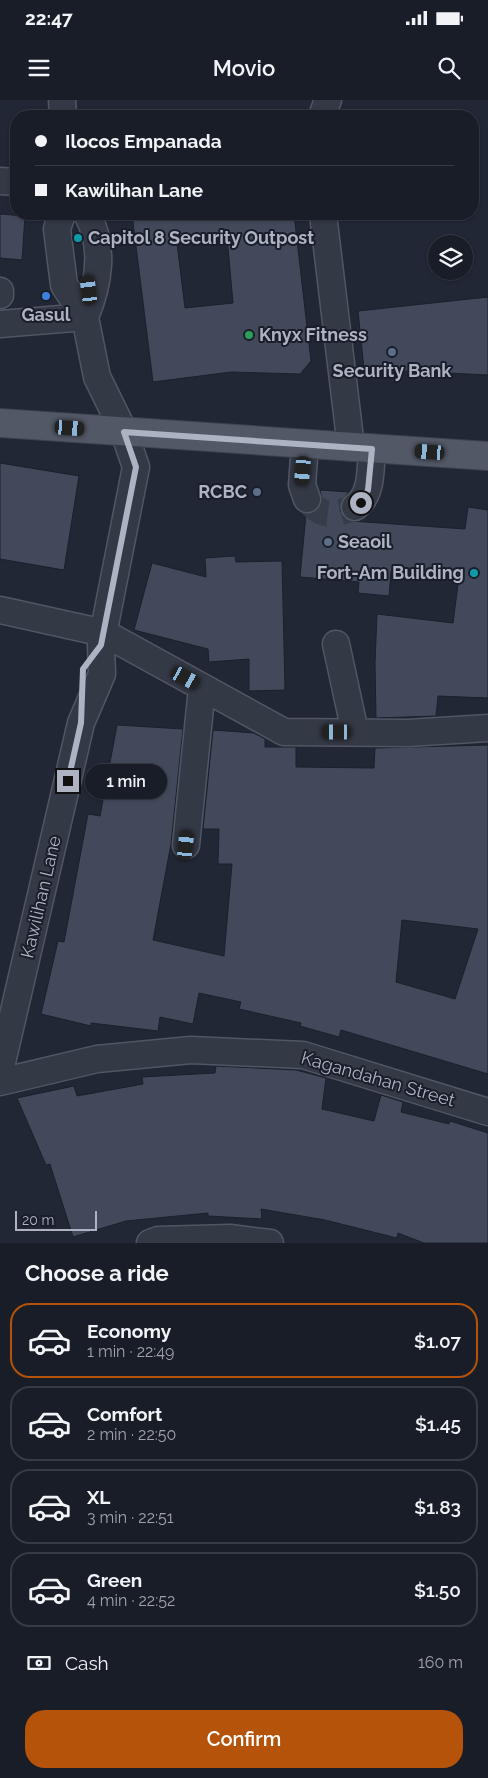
<!DOCTYPE html>
<meta charset="utf-8">
<style>
body{margin:0;font-family:Raleway,sans-serif;background:#262a34;color:#f1f3f6;height:100vh;display:flex;flex-direction:column;font-size:19px;white-space:nowrap}
*{box-sizing:border-box;margin:0}
p{font-size:16px;color:#9fa2a8}
.icon{flex:none;width:28px;height:28px;fill:none;stroke:currentColor;stroke-width:2;stroke-linecap:round;stroke-linejoin:round}
.map{position:relative;height:1143px;overflow:hidden}
.panel{display:flex;flex-direction:column;background:#191d28;flex:1}
.panel>*{flex:none}
.guide{position:absolute;left:10px;top:10px;width:469px;height:110px;border-radius:20px;box-shadow:0 1px 4px #0004,0 0 0 1px #373b45;display:grid;align-content:center;height:110px;padding:0 25px;background:#191d28}
.controls{position:absolute;left:428px;top:135px;display:grid;gap:10px}
.controls a{display:grid;place-items:center;width:45px;height:45px;border-radius:50%;background:#191d28;box-shadow:0 1px 4px #0004,0 0 0 1px #373b45;font-size:25px}
.scale{position:absolute;left:15px;bottom:12px;width:82px;box-sizing:border-box;padding-left:5px;border:2px solid #aeb3c3;border-top:0;font-size:14px;line-height:18px;white-space:nowrap;color:#aeb3c3;-webkit-text-stroke:4px #191e2a;paint-order:stroke}
.end{position:absolute;width:22px;height:22px;margin:-11px;border:6px solid #aeb3c3;background:#111;box-shadow:0 0 0 2px #111}
.from{border-radius:50%}
.bubble{position:absolute;height:35px;border-radius:18px;background:#191d28;box-shadow:0 1px 4px #0004,0 0 0 1px #373b45;font-size:16px;font-weight:600;line-height:35px;text-align:center}
.car{position:absolute;width:15px;height:30px;margin:-15px -8px;border-radius:6px;box-shadow:0 0 4px 1px #0007;background:linear-gradient(#222 24%,#8ab4d8 0 40%,#222 0 76%,#8ab4d8 0 86%,#222 0)}
.guide b{display:flex;align-items:center;gap:18px;height:48px;font-size:19px}
.guide b+b{border-top:1px solid #373b45}
.guide i{width:12px;height:12px;background:#f1f3f6}
ul{padding:0;list-style:none}
li{display:flex;align-items:center;gap:15px;height:75px;margin:0 10px 8px;padding:0 15px;border:2px solid #373b45;border-radius:20px}
li div{flex:1}
li b{display:block;font-size:19px}
li em{font-style:normal;font-weight:600}
li.current{border-color:#b45309}
li>.icon{width:45px;height:45px;stroke-width:1.5}
h2{padding:0 25px;font-size:22px;line-height:60px}
.pay{display:flex;align-items:center;gap:12px;height:55px;padding:0 25px;font-size:19px}
.pay p{margin-inline-start:auto}
.action{display:flex;gap:10px;margin-top:auto;padding:10px 25px}
.action a{flex:1;height:58px;border-radius:20px;background:#b45309;color:#fff;font-size:20px;font-weight:600;line-height:58px;text-align:center}
.status{display:flex;justify-content:space-between;align-items:center;height:35px;padding:0 25px;background:#191d28;direction:ltr}
.status svg{height:14px;fill:currentColor}
header{display:flex;justify-content:space-between;align-items:center;height:65px;padding:0 25px;background:#191d28;font-size:22px;font-weight:600}
.map>svg:first-child{display:block}
</style>
<div class="status"><b>22:47</b><svg viewBox="0 0 49 12"><path d="M0 12V9h3v3zM5 12V6h3v6zM10 12V3h3v9zM15 12V0h3v12zM26 1h20v11H26zM47 4h2v5h-2z"/></svg></div>
<header><svg class="icon" aria-label="menu" viewBox="0 0 24 24"><path d="M4 6h16M4 12h16M4 18h16"/></svg>Movio<svg class="icon" aria-label="search" viewBox="0 0 24 24"><circle cx="10" cy="10" r="6"/><path d="M15 15l6 6"/></svg></header>
<div class="map">
<svg width="488" height="1143" viewBox="0 0 488 1143">
<rect width="100%" height="100%" fill="#212735"/>
<g fill="#42495a" stroke="#1b202c" fill-rule="evenodd">
<polygon points="0,114 25,116 22,160 0,158"/>
<path d="M132 114H294L311 261 300 274 231 272 153 282ZM227 137 233 203 185 208 177 143Z"/>
<polygon points="488,197 488,275 364,269 358,211"/>
<polygon points="0,363 79,376 64,470 0,459"/>
<polygon points="320,390 349,392 341,402 340,410 344,417 351,421 465,429 468,407 488,410 488,598 438,596 436,616 376,618 375,563 377,514 453,523 459,477 391,471 389,496 358,493 359,482 300,477 306,414 312,413 319,408 322,401"/>
<polygon points="235,456 236,462 282,461 285,590 249,591 249,559 209,562 208,549 134,530 152,463 206,477 205,458"/>
<path d="M117 625 183 629 171 744 153 840 224 856 232 764H218L219 729H203L213 630 254 633 265 639V647H296V667L374 668 375 648 488 645V974L341 930 339 937 300 926 301 923 239 909 241 902 199 893 193 924 160 917 158 931 91 923V926L41 914 58 841 64 842 88 714 100 716ZM402 820 478 829 455 899 396 882Z"/>
<polygon points="216,966 296,970 326,978 322,1009 374,1021 381,995 403,1002 401,1012 449,1024 450,1021 488,1033 488,1143 424,1143 398,1133 397,1138 325,1120 261,1109 262,1119 208,1116 208,1113 126,1121 73,1137 50,1064 46,1065 17,998 74,986 77,996 143,984 142,977 215,973"/>
</g>
<g fill="none" stroke-linecap="round" stroke-linejoin="round">
<path stroke="#363c4a" stroke-width="26" stroke-dasharray="26 13" stroke-linecap="butt" d="M307 399C321 418 334 416 355 407"/>
<defs>
<g id="minor">
<polyline points="62,0 63,16"/>
<polyline points="322,16 328,0"/>
<polyline points="0,81 16,82"/>
<polyline points="323,114 351,347"/>
<polyline points="0,191 0,195"/>
<path d="M85 217C99 184 105 146 87 114"/>
<polyline points="0,224 85,217"/>
<polyline points="305,344 302,385 307,399"/>
<path d="M355 407C373 394 370 369 372 349"/>
<polyline points="0,510 104,533 284,632 408,633 488,628"/>
<polyline points="336,544 355,632"/>
<polyline points="186,745 202,588"/>
<polyline points="0,971 81,623 102,574 101,545 136,367 124,332 97,277 85,217 64,185 57,129 62,114"/>
<polyline points="0,982 97,959 191,950 303,955 488,1012"/>
<polyline points="150,1143 158,1140 230,1138 270,1143"/>
</g>
<polyline id="major" points="0,323 488,356"/>
</defs>
<use href="#minor" stroke="#515664" stroke-width="29"/>
<use href="#major" stroke="#3d424f" stroke-width="30"/>
<use href="#minor" stroke="#343946" stroke-width="26"/>
<use href="#major" stroke="#525866" stroke-width="28"/>
</g>
<g fill="none" stroke-linecap="round" stroke-linejoin="round">
<polyline stroke="#aeb3c3" stroke-width="6" points="68,681 81,623 83,569 101,545 136,367 124,332 372,349 368,390 361,403"/>
</g>
<g fill="#0f9aa8" stroke="#191e2a" stroke-width="2">
<circle cx="78" cy="138" r="5"/>
<circle cx="474" cy="473" r="5"/>
</g>
<circle fill="#3f7fe0" stroke="#191e2a" stroke-width="2" cx="46" cy="196" r="5"/>
<circle fill="#2e9e5b" stroke="#191e2a" stroke-width="2" cx="249" cy="235" r="5"/>
<g fill="#5c6f8a" stroke="#191e2a" stroke-width="2">
<circle cx="392" cy="252" r="5"/>
<circle cx="257" cy="392" r="5"/>
<circle cx="328" cy="442" r="5"/>
</g>
<g text-anchor="middle" stroke-width="4" stroke-linejoin="round" paint-order="stroke">
<g font-size="18" font-weight="bold" fill="#aeb3c3" stroke="#191e2a" text-anchor="start">
<text x="88" y="144">Capitol 8 Security Outpost</text>
<text x="46" y="221" text-anchor="middle">Gasul</text>
<text x="259" y="241">Knyx Fitness</text>
<text x="392" y="277" text-anchor="middle">Security Bank</text>
<text x="247" y="398" text-anchor="end">RCBC</text>
<text x="338" y="448">Seaoil</text>
<text x="464" y="479" text-anchor="end">Fort-Am Building</text>
</g>
<g font-size="18" fill="#aeb3c3" stroke="#191e2a">
<text transform="translate(41 797) rotate(-77)" y="6">Kawilihan Lane</text>
<text transform="translate(378 979) rotate(16)" y="6">Kagandahan Street</text>
</g>
</g>
</svg>
<div class="controls">
<a><svg class="icon" aria-label="layers" viewBox="0 0 24 24"><path d="M12 4l9 5-9 5-9-5zM3 14l9 5 9-5"/></svg></a>
</div>
<div class="scale">20 m</div>
<i class="end from" style="left:361px;top:403px"></i>
<i class="end" style="left:68px;top:681px"></i>
<div class="bubble" style="left:85px;top:664px;width:82px">1 min</div>
<i class="car" style="left:89px;top:190px;rotate:353deg"></i>
<i class="car" style="left:70px;top:328px;rotate:94deg"></i>
<i class="car" style="left:430px;top:352px;rotate:274deg"></i>
<i class="car" style="left:303px;top:371px;rotate:185deg"></i>
<i class="car" style="left:186px;top:578px;rotate:119deg"></i>
<i class="car" style="left:337px;top:632px;rotate:270deg"></i>
<i class="car" style="left:186px;top:745px;rotate:6deg"></i>
<div class="guide">
<b><i class="from"></i>Ilocos Empanada</b>
<b><i></i>Kawilihan Lane</b>
</div>
</div>
<section class="panel">
<h2>Choose a ride</h2>
<ul>
<li class="current"><svg class="icon" aria-label="car" viewBox="0 0 24 24"><path d="M5 17H2v-5l4-1 3-4h7l3 4 3 1v5h-3M9 17h6M6 11h13"/><circle cx="7" cy="17" r="2"/><circle cx="17" cy="17" r="2"/></svg><div><b>Economy</b><p>1 min · 22:49</p></div><em>$1.07</em></li>
<li><svg class="icon" aria-label="car" viewBox="0 0 24 24"><path d="M5 17H2v-5l4-1 3-4h7l3 4 3 1v5h-3M9 17h6M6 11h13"/><circle cx="7" cy="17" r="2"/><circle cx="17" cy="17" r="2"/></svg><div><b>Comfort</b><p>2 min · 22:50</p></div><em>$1.45</em></li>
<li><svg class="icon" aria-label="car" viewBox="0 0 24 24"><path d="M5 17H2v-5l4-1 3-4h7l3 4 3 1v5h-3M9 17h6M6 11h13"/><circle cx="7" cy="17" r="2"/><circle cx="17" cy="17" r="2"/></svg><div><b>XL</b><p>3 min · 22:51</p></div><em>$1.83</em></li>
<li><svg class="icon" aria-label="car" viewBox="0 0 24 24"><path d="M5 17H2v-5l4-1 3-4h7l3 4 3 1v5h-3M9 17h6M6 11h13"/><circle cx="7" cy="17" r="2"/><circle cx="17" cy="17" r="2"/></svg><div><b>Green</b><p>4 min · 22:52</p></div><em>$1.50</em></li>
</ul>
<div class="pay"><svg class="icon" aria-label="cash" viewBox="0 0 24 24"><path d="M3 7h18v10H3z"/><circle cx="12" cy="12" r="2"/></svg>Cash<p>160 m</p></div>
<div class="action"><a>Confirm</a></div>
</section>
